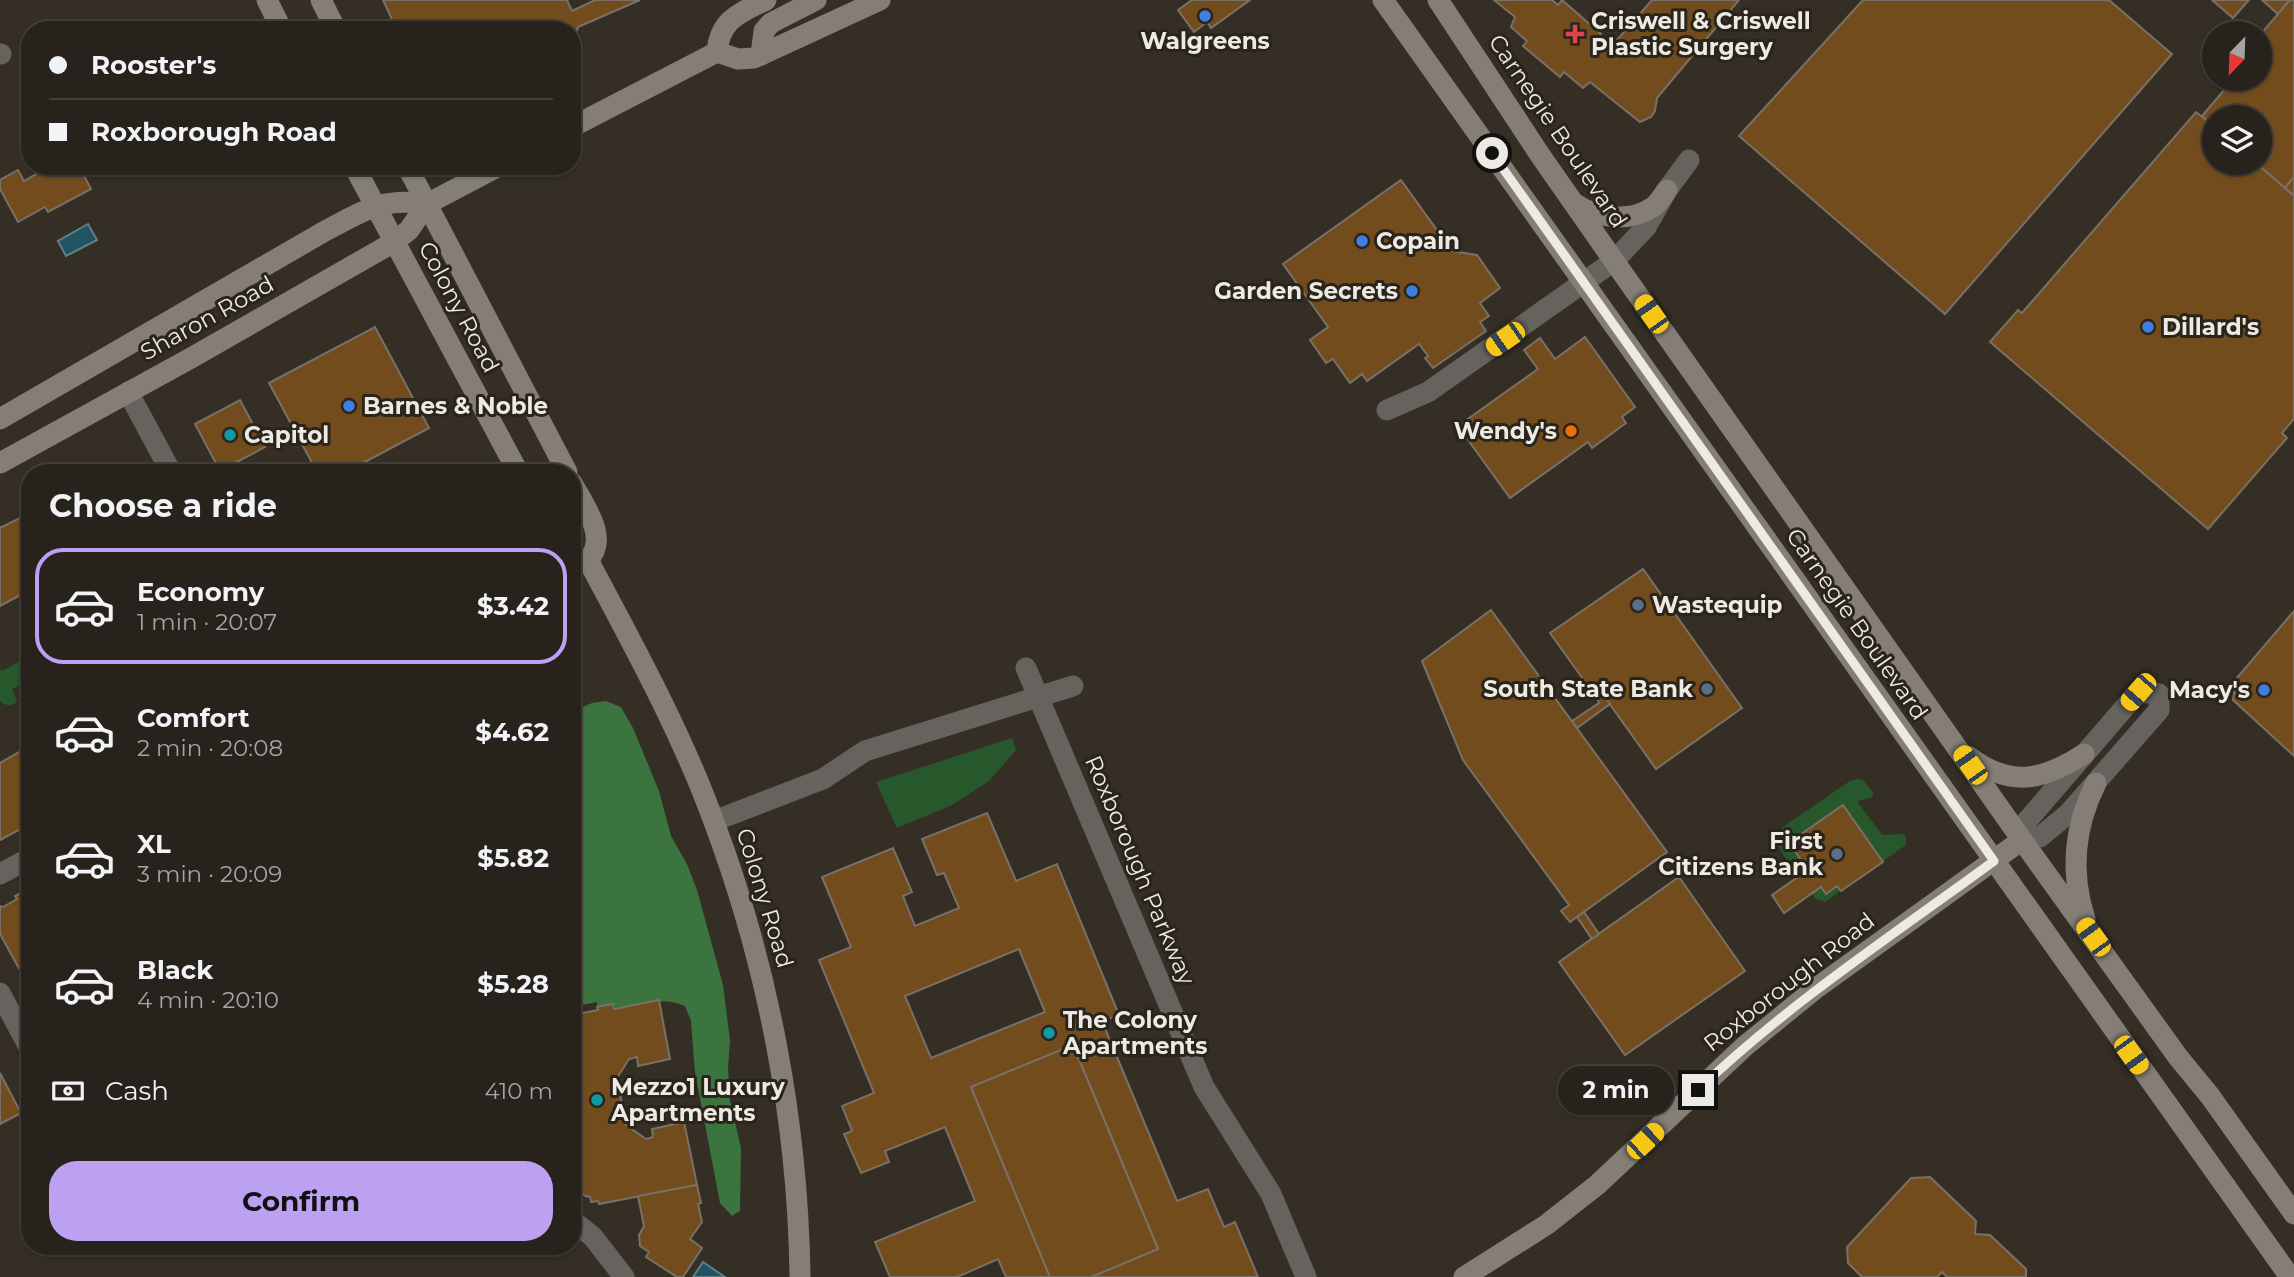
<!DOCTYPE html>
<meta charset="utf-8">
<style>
body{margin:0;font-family:Montserrat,sans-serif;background:#332f29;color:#f1f3f6;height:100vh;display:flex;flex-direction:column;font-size:26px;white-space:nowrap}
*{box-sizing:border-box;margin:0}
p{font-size:23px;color:#a4a4a3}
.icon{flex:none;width:38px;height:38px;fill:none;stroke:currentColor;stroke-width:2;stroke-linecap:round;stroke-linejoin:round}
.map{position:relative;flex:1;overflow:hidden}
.side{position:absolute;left:21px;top:464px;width:560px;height:791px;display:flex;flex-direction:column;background:#27221c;border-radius:28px;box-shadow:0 2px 5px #0004,0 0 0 2px #433f3b}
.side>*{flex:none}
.guide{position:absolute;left:21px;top:21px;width:560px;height:154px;border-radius:28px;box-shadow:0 2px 5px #0004,0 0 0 2px #433f3b;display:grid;align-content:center;height:154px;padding:0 28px;background:#27221c}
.needle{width:46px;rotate:203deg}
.controls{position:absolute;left:2202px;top:21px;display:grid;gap:14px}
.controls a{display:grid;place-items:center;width:70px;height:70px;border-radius:50%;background:#27221c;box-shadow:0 2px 5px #0004,0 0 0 2px #433f3b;font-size:35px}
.end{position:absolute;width:32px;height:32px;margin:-16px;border:9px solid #ede9e3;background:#111;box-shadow:0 0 0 4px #111}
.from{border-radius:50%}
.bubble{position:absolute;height:49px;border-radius:24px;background:#27221c;box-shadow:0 2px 5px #0004,0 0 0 2px #433f3b;font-size:23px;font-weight:700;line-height:49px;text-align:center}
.car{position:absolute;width:21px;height:42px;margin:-21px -10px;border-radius:9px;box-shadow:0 0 5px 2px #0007;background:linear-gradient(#f5c518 24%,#345 0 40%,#f5c518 0 76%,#345 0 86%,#f5c518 0)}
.guide b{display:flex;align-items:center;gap:24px;height:66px;font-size:26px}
.guide b+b{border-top:2px solid #433f3b}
.guide i{width:18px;height:18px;background:#f1f3f6}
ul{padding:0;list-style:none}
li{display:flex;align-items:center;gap:21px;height:116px;margin:0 14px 10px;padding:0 14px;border:4px solid transparent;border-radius:28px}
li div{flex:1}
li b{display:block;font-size:26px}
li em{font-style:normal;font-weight:700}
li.selected{border-color:#bca0f2}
li>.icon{width:63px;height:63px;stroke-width:1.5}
h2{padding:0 28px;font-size:32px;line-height:84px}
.pay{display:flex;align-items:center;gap:18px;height:77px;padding:0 28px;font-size:26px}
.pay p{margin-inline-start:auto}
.action{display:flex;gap:14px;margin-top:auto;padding:14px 28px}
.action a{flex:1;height:80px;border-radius:28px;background:#bca0f2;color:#111;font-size:28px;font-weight:700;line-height:80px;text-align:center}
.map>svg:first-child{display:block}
</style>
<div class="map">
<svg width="2294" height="1277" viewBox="0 0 2294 1277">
<rect width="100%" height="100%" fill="#342e25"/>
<g fill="#27582c">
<path d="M30 656V680L12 689 17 700 16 703C10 706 5 706 0 701V668L2 671Z"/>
<polygon points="1012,738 1016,750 989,781 952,805 897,828 876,782"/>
<path d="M1857 779 1863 780 1874 793 1871 798 1857 801 1882 835 1902 834 1906 837V845L1825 902 1816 899C1807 887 1781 857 1778 843 1777 837 1780 832 1783 827L1850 781Z"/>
</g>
<path fill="#3c7440" d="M606 701 621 707 633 728 659 791 671 836 687 864 697 890 723 985 730 1040 728 1068 730 1100 741 1148 740 1211 732 1216 720 1203 695 1072 691 1021 685 1006C655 993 630 1011 597 1007V1002L576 1006 572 1004V712L592 703Z"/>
<g fill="#205363" stroke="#5e8089" stroke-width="2">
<polygon points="88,224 97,240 66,256 58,241"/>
<polygon points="703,1262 725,1277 693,1277"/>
</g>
<g fill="#724c1d" stroke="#797067" stroke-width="2" fill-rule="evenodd">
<polygon points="383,0 567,0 572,11 595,0 640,0 578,27 575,36 572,37 572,30 397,30"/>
<polygon points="1192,0 1191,0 1250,0 1211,28 1207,22 1194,32 1178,10"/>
<polygon points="1494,0 1552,0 1558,5 1562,0 1601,34 1598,38 1610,48 1652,0 1739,0 1657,98 1655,111 1651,117 1640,122 1590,82 1583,88 1564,72 1560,77 1523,46 1527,41 1511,27 1515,17"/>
<polygon points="1863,0 2109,0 2172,54 1945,314 1739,136"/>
<polygon points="2212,0 2249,0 2233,18"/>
<polygon points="2262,0 2290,0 2278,14"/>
<polygon points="2290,0 2294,0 2294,177 2285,188 2256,163 2259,163 2259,117 2214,117 2214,126 2202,116 2231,82 2227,79 2259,79 2259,36"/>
<polygon points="130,23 156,30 129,30"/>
<polygon points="2196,112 2214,126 2214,163 2256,163 2294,196 2294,419 2282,433 2287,438 2208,529 1990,342 2018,310 2022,313"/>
<polygon points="50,166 79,166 91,189 48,212 45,207 18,222 0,189 0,180 18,170 24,181"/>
<polygon points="2294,177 2294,195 2285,188"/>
<polygon points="1401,180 1452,251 1477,255 1500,288 1480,303 1489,316 1480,322 1486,331 1433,368 1425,358 1428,356 1419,344 1367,381 1362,374 1350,383 1333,359 1326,363 1310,340 1328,327 1283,264"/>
<polygon points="375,327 429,428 346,472 317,472 269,383"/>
<polygon points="1585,337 1635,407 1622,417 1626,423 1592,448 1588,442 1510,498 1458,426 1538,369 1524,350 1540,338 1555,359"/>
<polygon points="240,400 265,447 220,471 195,424"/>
<polygon points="30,513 30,590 0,606 0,527 2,527"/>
<polygon points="1643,569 1742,708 1656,769 1604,696 1598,700 1550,633"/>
<polygon points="1491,610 1667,852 1570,922 1561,911 1569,905 1463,760 1422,661"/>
<polygon points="2294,611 2294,756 2233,700 2236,679"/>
<polygon points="1604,696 1610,704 1577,728 1572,721 1599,703 1598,700"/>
<polygon points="30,749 30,824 0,840 0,763 23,750 24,752"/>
<polygon points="1843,805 1883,862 1841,891 1837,886 1826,894 1821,887 1784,913 1772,895 1808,870 1792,847 1803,839 1800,835"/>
<path d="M987 813 1016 881 1057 864 1119 1015 1102 1021 1177 1201 1208 1189 1224 1227 1235 1222 1258 1277H1091L1158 1249 1073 1045 971 1087 1050 1277H1006L998 1259 957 1277H890L875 1242 975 1201 945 1127 885 1151 889 1162 861 1173 844 1134 852 1131 842 1106 874 1093 819 960 851 947 822 877 893 848 912 892 903 896 915 926 959 908 944 873 937 875 922 839ZM1019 949 1045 1012 931 1058 905 996Z"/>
<polygon points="1679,877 1745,971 1625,1055 1559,962"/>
<polygon points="30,888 30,970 22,974 0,934 0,906 3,907 17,899 15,896"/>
<polygon points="1584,912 1599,934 1592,939 1577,917"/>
<polygon points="659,1000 670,1059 638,1066 637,1057 629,1059 617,1078 626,1125 646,1139 653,1137 652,1129 684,1122 697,1185 599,1204 598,1201 591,1202 590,1196 587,1197 579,1192 572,1159 572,1015 598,1010 597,1007 613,1004 614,1009"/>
<polygon points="1073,1045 1158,1249 1091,1277 1050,1277 971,1087"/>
<polygon points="0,1073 21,1113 0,1124"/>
<polygon points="1930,1177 1976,1221 1975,1234 1990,1235 2026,1269 2026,1277 1947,1277 1942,1272 1937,1277 1862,1277 1848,1263 1847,1247 1911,1178"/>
<polygon points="697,1185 701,1203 698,1204 702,1222 690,1239 702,1248 683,1277 677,1277 646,1257 649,1252 640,1246 639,1235 644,1226 638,1196"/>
</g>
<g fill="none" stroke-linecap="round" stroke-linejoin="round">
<g stroke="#66625e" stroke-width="21">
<polyline points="0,54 1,54"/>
<polyline points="128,392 171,472"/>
<polyline points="1387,410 1428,392 1614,261 1646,227 1667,190 1689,160"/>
<polyline points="572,568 588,560"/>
<polyline points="1026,668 1204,1087 1271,1194 1306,1277"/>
<polygon points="2138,692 2159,694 2159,710 2069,813 2040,837 2022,840 2026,822"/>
<polyline points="714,821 823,779 865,751 1073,686"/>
<polyline points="0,874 30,858"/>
<polyline points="0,993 30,1049"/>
<polyline points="572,1220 593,1237 624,1277"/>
</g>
<g stroke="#847e77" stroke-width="21">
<polyline points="267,0 282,30"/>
<polyline points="321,0 336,30"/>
<polyline points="1383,0 2290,1277"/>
<polyline points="1438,0 1540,155 1614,261 2022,840 2178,1057 2210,1096 2294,1214"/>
<polyline points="717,52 738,59 754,58 880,0"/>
<path d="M717 52C720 19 740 13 766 0"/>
<polyline points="761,55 764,31 771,23 816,0"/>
<polyline points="572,127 717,52"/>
<polyline points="354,166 518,472"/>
<polyline points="407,166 567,472"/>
<path d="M1574 203C1595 218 1630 223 1653 207 1659 203 1663 195 1667 190"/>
<path d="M0 419 325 231C364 211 381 197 427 204"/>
<polyline points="0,463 191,358 394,242 409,230 427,204 499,166"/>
<path d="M572 483C583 504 610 538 588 560"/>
<path d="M588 560C633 645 681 731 714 822 768 966 798 1122 800 1277"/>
<path d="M1968 756C2010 788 2042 781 2084 754"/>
<path d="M2085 919C2070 873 2074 827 2096 783"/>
<polyline points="1464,1277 1546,1225 1597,1185 1745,1046 1815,989 2022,840"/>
</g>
</g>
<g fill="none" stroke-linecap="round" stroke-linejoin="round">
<path stroke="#ede9e3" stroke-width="9" d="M1492 153 1994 861C1893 935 1789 1003 1698 1090"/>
</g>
<g fill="#3f7fe0" stroke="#2a241b" stroke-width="2.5">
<circle cx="1205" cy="16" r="7"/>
<circle cx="1362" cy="241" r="7"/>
<circle cx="1412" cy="291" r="7"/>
<circle cx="2148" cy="327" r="7"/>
<circle cx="349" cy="406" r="7"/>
<circle cx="2264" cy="690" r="7"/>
</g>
<path fill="#e0444e" stroke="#2a241b" stroke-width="2.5" d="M1571.5 23.5h7v7h7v7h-7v7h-7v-7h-7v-7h7z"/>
<circle fill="#e8710a" stroke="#2a241b" stroke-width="2.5" cx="1571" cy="431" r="7"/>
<g fill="#0f9aa8" stroke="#2a241b" stroke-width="2.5">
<circle cx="230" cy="435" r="7"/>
<circle cx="1049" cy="1033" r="7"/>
<circle cx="597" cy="1100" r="7"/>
</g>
<g fill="#5c6f8a" stroke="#2a241b" stroke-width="2.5">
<circle cx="1638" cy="605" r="7"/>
<circle cx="1707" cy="689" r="7"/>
<circle cx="1837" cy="854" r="7"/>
</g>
<g text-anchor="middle" stroke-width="6" stroke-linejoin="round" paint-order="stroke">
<g font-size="23" font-weight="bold" fill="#ede9e3" stroke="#2a241b" text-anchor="start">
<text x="1591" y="29">Criswell &amp; Criswell<tspan x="1591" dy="26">Plastic Surgery</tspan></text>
<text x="1205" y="49" text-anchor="middle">Walgreens</text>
<text x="1376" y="249">Copain</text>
<text x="1398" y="299" text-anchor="end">Garden Secrets</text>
<text x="2162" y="335">Dillard's</text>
<text x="363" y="414">Barnes &amp; Noble</text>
<text x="1557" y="439" text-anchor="end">Wendy's</text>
<text x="244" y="443">Capitol</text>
<text x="1652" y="613">Wastequip</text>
<text x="1693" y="697" text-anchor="end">South State Bank</text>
<text x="2250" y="698" text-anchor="end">Macy's</text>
<text x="1823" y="849" text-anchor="end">First<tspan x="1823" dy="26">Citizens Bank</tspan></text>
<text x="1063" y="1028">The Colony<tspan x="1063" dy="26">Apartments</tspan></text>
<text x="611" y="1095">Mezzo1 Luxury<tspan x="611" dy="26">Apartments</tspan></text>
</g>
<g font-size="23" fill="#ede9e3" stroke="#2a241b">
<text transform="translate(1558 131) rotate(56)" y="8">Carnegie Boulevard</text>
<text transform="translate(459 307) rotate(62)" y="8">Colony Road</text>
<text transform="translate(207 318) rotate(-29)" y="8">Sharon Road</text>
<text transform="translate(1857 624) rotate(55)" y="8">Carnegie Boulevard</text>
<text transform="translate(1140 870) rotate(67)" y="8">Roxborough Parkway</text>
<text transform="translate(765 898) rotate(73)" y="8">Colony Road</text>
<text transform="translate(1789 982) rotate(-38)" y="8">Roxborough Road</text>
</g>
</g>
</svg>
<div class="controls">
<a><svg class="needle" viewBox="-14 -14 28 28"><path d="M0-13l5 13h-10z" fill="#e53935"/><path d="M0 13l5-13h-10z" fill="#a4a4a3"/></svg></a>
<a><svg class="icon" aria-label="layers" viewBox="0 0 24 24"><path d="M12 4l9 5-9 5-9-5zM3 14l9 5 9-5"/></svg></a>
</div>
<i class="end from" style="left:1492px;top:153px"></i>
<i class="end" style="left:1698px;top:1090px"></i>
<div class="bubble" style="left:1558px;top:1066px;width:116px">2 min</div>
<i class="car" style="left:1651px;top:314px;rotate:325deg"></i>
<i class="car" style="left:1505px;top:339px;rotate:235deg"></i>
<i class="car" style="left:2138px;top:692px;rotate:221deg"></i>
<i class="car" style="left:1970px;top:765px;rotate:325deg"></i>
<i class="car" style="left:2093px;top:937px;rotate:324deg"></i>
<i class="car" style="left:2131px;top:1055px;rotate:144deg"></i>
<i class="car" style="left:1645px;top:1141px;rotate:47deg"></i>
<div class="guide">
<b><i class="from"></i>Rooster's</b>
<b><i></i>Roxborough Road</b>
</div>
<section class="side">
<h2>Choose a ride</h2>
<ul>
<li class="selected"><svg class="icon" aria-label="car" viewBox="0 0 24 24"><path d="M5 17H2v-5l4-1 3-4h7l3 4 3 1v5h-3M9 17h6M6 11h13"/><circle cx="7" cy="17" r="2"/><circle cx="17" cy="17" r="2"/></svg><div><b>Economy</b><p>1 min · 20:07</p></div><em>$3.42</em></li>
<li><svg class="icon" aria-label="car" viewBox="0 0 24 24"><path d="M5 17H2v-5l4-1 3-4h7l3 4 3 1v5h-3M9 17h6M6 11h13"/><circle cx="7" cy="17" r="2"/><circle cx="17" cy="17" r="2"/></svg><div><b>Comfort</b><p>2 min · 20:08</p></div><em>$4.62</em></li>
<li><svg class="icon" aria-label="car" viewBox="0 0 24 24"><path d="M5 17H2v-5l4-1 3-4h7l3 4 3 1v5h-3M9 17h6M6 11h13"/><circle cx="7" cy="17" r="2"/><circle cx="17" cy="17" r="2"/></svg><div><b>XL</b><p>3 min · 20:09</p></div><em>$5.82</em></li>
<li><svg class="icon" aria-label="car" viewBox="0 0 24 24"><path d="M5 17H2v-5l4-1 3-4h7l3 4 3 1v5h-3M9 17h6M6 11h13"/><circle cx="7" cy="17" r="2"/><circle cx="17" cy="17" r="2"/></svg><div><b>Black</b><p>4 min · 20:10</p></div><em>$5.28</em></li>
</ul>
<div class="pay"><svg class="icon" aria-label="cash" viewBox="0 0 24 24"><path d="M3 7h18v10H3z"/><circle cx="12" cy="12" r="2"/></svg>Cash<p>410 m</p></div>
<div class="action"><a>Confirm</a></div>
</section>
</div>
